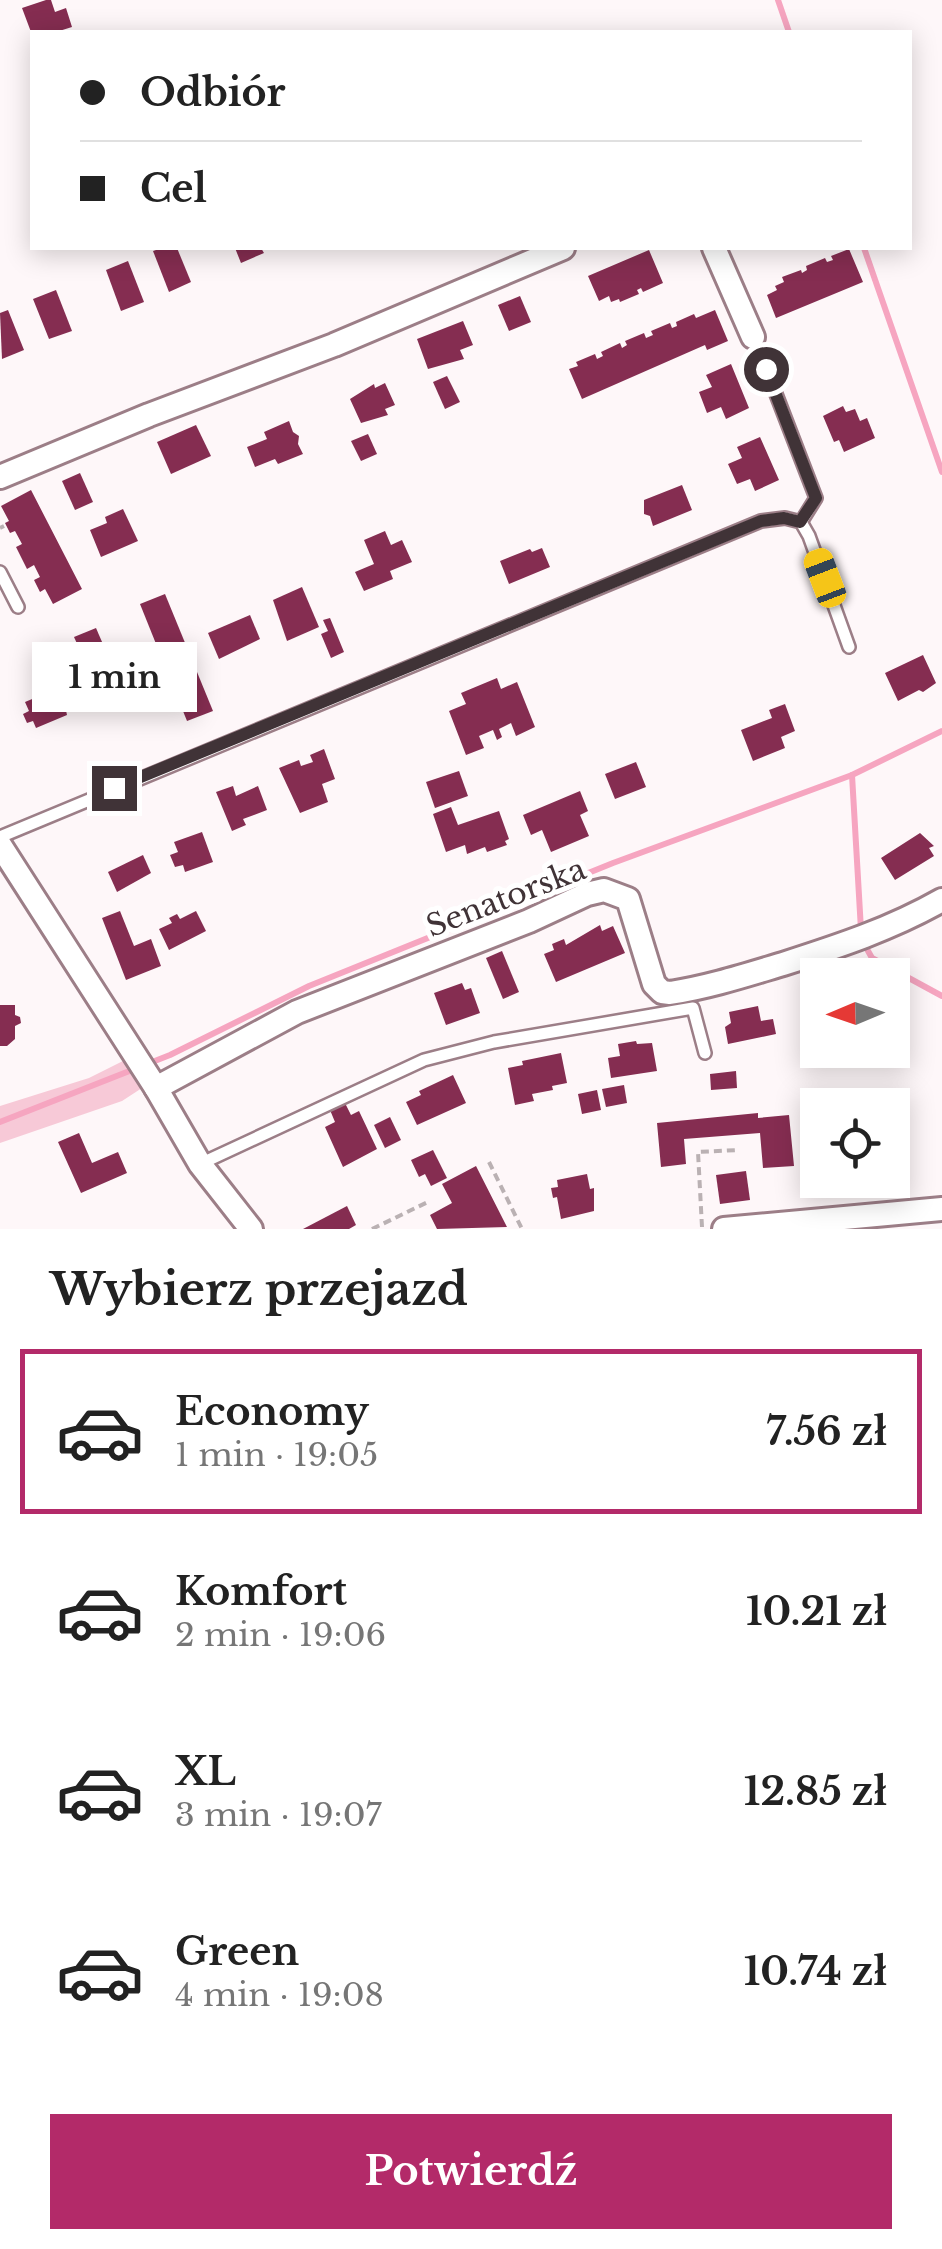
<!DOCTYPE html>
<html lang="pl">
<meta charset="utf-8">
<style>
body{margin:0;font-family:"Libre Baskerville",serif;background:#f2f2f2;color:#222;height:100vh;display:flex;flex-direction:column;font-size:38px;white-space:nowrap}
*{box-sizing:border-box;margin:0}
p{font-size:32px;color:#767676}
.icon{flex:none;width:55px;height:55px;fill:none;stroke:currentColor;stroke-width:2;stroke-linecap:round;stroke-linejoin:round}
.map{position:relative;height:1229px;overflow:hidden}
.sheet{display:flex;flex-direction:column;background:#fff;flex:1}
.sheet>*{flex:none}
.hud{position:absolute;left:30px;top:30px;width:882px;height:220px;border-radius:0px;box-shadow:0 5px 25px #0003;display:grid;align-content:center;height:220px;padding:0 50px;background:#fff}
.needle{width:65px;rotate:268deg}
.tools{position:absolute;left:800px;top:958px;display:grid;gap:20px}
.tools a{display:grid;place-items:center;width:110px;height:110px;border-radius:0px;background:#fff;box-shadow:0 5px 25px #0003;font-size:50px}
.end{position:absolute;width:45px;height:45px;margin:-22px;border:12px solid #403337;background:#fff;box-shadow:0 0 0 5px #fff}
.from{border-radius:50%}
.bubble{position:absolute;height:70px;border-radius:0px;background:#fff;box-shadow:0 5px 25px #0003;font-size:32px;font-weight:800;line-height:70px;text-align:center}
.car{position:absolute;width:30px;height:60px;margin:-30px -15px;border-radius:12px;box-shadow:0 0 8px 2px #0007;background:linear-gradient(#f5c518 24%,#345 0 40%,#f5c518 0 76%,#345 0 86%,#f5c518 0)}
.hud b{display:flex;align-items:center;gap:35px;height:95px;font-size:38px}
.hud b+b{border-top:2px solid #e0e0e0}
.hud i{width:25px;height:25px;background:#222}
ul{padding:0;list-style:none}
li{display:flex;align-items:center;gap:30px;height:165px;margin:0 20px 15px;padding:0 30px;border:5px solid transparent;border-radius:0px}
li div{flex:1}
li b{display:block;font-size:38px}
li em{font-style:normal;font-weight:800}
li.selected{border-color:#b32a69}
li>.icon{width:90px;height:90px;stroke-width:1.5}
h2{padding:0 50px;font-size:45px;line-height:120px}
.primary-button{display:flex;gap:20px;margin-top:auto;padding:20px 50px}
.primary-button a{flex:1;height:115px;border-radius:0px;background:#b32a69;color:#fff;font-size:40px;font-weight:800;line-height:115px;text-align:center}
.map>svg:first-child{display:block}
</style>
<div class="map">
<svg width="942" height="1229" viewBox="0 0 942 1229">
<rect width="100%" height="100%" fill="#fef7f9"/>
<polygon fill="#f7c9d7" points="123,1061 142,1088 122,1101 0,1143 0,1106 89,1078"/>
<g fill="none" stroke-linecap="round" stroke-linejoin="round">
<g stroke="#f6a5c0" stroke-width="6">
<polyline points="778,0 789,32"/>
<polyline points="864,248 942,472"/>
<polyline points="852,775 861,930"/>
<polyline points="863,942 872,958 942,996"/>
<polyline points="0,1122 170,1055 309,986 613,863 852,775 942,731"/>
</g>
</g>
<g fill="#852d51">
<polygon points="46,0 51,0 55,12 66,8 72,27 56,32 31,32 22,8"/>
<polygon points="162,248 177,248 191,282 169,292 153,251"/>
<polygon points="235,248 261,248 264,253 241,263"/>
<polygon points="849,249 863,282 776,318 767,295 777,290 775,286 784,282 782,277 801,270 802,273 807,270 806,266 825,258 827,262 833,260 831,256"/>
<polygon points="649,250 663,283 643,292 641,288 637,290 639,294 620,302 619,299 611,302 609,296 599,301 588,276"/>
<polygon points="128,261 144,302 121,311 106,270"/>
<polygon points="56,290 72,331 49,339 33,299"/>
<polygon points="520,296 531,322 509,331 498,305"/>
<polygon points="8,310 24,350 2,359 0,313"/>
<polygon points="715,310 728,341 707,350 705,345 582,399 569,369 578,366 576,362 595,354 597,359 603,356 601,352 620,343 622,348 627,345 625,341 644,333 646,338 653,335 651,331 670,323 672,328 677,326 676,322 694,314 696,318"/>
<polygon points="463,321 473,345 460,350 464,359 428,369 417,339"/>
<polygon points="731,364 749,408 726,419 721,407 707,413 699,392 712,387 706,375"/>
<polygon points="447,376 460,402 445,409 433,382"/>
<polygon points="385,383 395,405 385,409 388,415 361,423 350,399 374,384 375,388"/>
<polygon points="843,406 846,412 855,409 860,421 867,418 875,438 844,452 839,440 834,442 823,416"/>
<polygon points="289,421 293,432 299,436 298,444 303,454 278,464 275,459 255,467 247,447 267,439 264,432"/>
<polygon points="196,425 211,456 171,474 157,442"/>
<polygon points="368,434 377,454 361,461 351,441"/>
<polygon points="760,437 779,480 755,491 750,479 737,484 728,464 742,458 737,447"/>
<polygon points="80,473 93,502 75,510 62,481"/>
<polygon points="682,485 692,510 653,526 650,516 644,514 644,500"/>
<polygon points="31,490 82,589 53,604 45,589 40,592 34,580 40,577 34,565 27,569 16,547 22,544 15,531 10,533 5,523 9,521 1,506"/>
<polygon points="123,509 138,541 101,557 90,530 107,523 105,517"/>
<polygon points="385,531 391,545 402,540 412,562 390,571 393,579 364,591 355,572 374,564 364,540"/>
<polygon points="542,548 550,567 509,584 500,561 530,549 532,552"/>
<polygon points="302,587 319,627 287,641 273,600"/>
<polygon points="165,594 213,711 187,721 140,604"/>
<polygon points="250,615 260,639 219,659 208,633"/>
<polygon points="330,618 344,652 331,658 321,634 328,631 323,620"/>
<polygon points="96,628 121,686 100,695 74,637"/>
<polygon points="923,655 936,683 923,692 919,690 898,701 885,673"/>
<polygon points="497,678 501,689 517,682 535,727 516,736 511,723 499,729 502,737 497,740 493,730 479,736 484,748 466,755 449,711 466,704 461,693"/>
<polygon points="61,687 67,715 36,728 33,721 27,723 23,714 29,711 25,702"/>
<polygon points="785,704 795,731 781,737 785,748 753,761 741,730 772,718 769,710"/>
<polygon points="324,749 335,779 322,784 328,802 300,813 279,768 299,760 301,766 313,762 310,755"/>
<polygon points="636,762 646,787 615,799 605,774"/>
<polygon points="459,771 468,796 435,808 426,782"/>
<polygon points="233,786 236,796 258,786 267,810 243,819 246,825 232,831 216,792"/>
<polygon points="580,791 588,811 580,815 589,836 551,852 542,830 531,835 523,815"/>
<polygon points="451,807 458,825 499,811 509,839 505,841 507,845 487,852 485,847 467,854 465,845 446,852 433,814"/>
<polygon points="202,832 213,862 185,872 183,865 175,867 170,855 178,852 174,842"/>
<polygon points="920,833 934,846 929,848 934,856 895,880 881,858"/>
<polygon points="143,855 151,873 117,892 108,872"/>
<polygon points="120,911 134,946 151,939 161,966 126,980 102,918"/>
<polygon points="196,911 206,931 169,950 159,929 172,923 169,918 177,914 180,919"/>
<polygon points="600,925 602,931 613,926 625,953 556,982 544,954 554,950 552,944 564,939 566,945"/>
<polygon points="502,951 519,992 503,999 486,958"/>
<polygon points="462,983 465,990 471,988 480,1013 446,1025 434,993"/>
<polygon points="0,1005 15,1005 15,1015 20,1017 21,1023 15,1026 15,1039 7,1046 0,1046"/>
<polygon points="758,1006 761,1021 773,1019 776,1034 728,1044 725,1027 731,1023 729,1012"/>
<polygon points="636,1041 637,1044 652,1043 657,1071 611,1078 608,1058 620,1056 618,1044"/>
<polygon points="561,1053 567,1083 552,1086 553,1090 532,1094 534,1101 515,1105 508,1068 523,1065 522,1061"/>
<polygon points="736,1071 737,1088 711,1090 710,1074"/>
<polygon points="453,1075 466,1103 417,1125 406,1102 421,1095 419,1091"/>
<polygon points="624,1085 627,1103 606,1107 602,1089"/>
<polygon points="597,1090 601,1110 582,1114 578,1094"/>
<polygon points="345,1103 351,1115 359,1111 377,1149 343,1167 325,1127 335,1122 330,1110"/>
<polygon points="758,1113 758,1118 789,1115 794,1166 763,1168 760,1133 684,1139 686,1164 661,1167 657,1123"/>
<polygon points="390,1117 401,1140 385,1148 374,1125"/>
<polygon points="79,1133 92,1163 118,1152 127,1173 81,1193 58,1142"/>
<polygon points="433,1150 447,1178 431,1186 425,1174 419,1177 411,1160"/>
<polygon points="476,1166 507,1227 437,1229 430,1215 452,1203 442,1184"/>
<polygon points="746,1171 750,1200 720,1204 716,1175"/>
<polygon points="587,1174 590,1189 594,1188 594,1211 561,1219 557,1197 553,1198 551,1188 558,1187 557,1180"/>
<polygon points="347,1206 356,1225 349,1229 303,1229"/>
</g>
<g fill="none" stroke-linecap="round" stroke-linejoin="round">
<defs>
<g id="lane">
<polyline points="754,337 816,498 801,522"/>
<polyline points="0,572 18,607"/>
<polyline points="0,837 761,521 785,518 801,522 809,536 849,647"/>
<polyline points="200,1164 424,1060 494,1042 693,1008 705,1053"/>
</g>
<g id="street">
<polyline points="714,248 753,337"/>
<polyline points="0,477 149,415 334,345 563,248"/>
<polyline points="0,845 156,1088 200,1164 251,1229"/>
<path d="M156 1088 297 1012 529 921 587 894 604 890 628 899 654 984 662 992 670 993C709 987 746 975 783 964 839 946 891 929 942 900"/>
<polyline points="724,1229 942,1209"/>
</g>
</defs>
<use href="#lane" stroke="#9c7e87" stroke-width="16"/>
<use href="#street" stroke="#9c7e87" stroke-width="28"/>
<g stroke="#bab1b3" stroke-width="4" stroke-dasharray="8 5" stroke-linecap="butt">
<polyline points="0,528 4,526"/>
<polyline points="489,1162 522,1229"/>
<polyline points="702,1227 698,1152 738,1150"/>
<polyline points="372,1229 430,1201"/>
</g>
<use href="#lane" stroke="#fff" stroke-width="11"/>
<use href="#street" stroke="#fff" stroke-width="22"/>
</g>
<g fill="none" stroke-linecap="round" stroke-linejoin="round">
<polyline stroke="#403337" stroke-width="12" points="114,788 761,521 784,518 800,522 816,498 766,369"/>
</g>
<g text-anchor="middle" stroke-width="10" stroke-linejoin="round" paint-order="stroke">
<g font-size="30" fill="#403337" stroke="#fff">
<text transform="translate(506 898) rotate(-21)" y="10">Senatorska</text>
</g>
</g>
</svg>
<div class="tools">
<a><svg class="needle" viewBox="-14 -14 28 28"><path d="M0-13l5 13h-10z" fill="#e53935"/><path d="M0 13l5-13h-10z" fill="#767676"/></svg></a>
<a><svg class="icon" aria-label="locate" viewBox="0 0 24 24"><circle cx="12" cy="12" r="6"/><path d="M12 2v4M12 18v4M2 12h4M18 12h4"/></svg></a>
</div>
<i class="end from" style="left:766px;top:369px"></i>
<i class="end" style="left:114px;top:788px"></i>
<div class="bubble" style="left:32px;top:642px;width:165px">1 min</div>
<i class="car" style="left:825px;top:578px;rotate:339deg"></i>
<div class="hud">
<b><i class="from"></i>Odbiór</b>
<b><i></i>Cel</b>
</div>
</div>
<section class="sheet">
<h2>Wybierz przejazd</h2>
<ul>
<li class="selected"><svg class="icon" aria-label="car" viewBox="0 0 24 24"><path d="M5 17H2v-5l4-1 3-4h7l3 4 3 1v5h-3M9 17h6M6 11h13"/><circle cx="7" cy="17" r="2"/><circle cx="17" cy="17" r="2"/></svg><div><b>Economy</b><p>1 min · 19:05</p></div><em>7.56 zł</em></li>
<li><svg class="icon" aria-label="car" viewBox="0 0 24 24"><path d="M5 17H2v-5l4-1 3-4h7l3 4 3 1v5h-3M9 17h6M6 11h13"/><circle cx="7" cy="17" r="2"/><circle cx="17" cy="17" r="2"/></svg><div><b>Komfort</b><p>2 min · 19:06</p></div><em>10.21 zł</em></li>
<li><svg class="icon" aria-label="car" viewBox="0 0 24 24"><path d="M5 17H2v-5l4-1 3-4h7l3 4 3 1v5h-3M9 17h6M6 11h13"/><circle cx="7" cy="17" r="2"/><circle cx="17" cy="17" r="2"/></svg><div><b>XL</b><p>3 min · 19:07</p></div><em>12.85 zł</em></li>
<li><svg class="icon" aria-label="car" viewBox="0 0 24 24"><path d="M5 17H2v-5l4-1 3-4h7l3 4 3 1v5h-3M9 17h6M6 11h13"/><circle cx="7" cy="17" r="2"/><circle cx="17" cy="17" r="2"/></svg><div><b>Green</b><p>4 min · 19:08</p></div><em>10.74 zł</em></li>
</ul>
<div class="primary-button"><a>Potwierdź</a></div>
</section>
